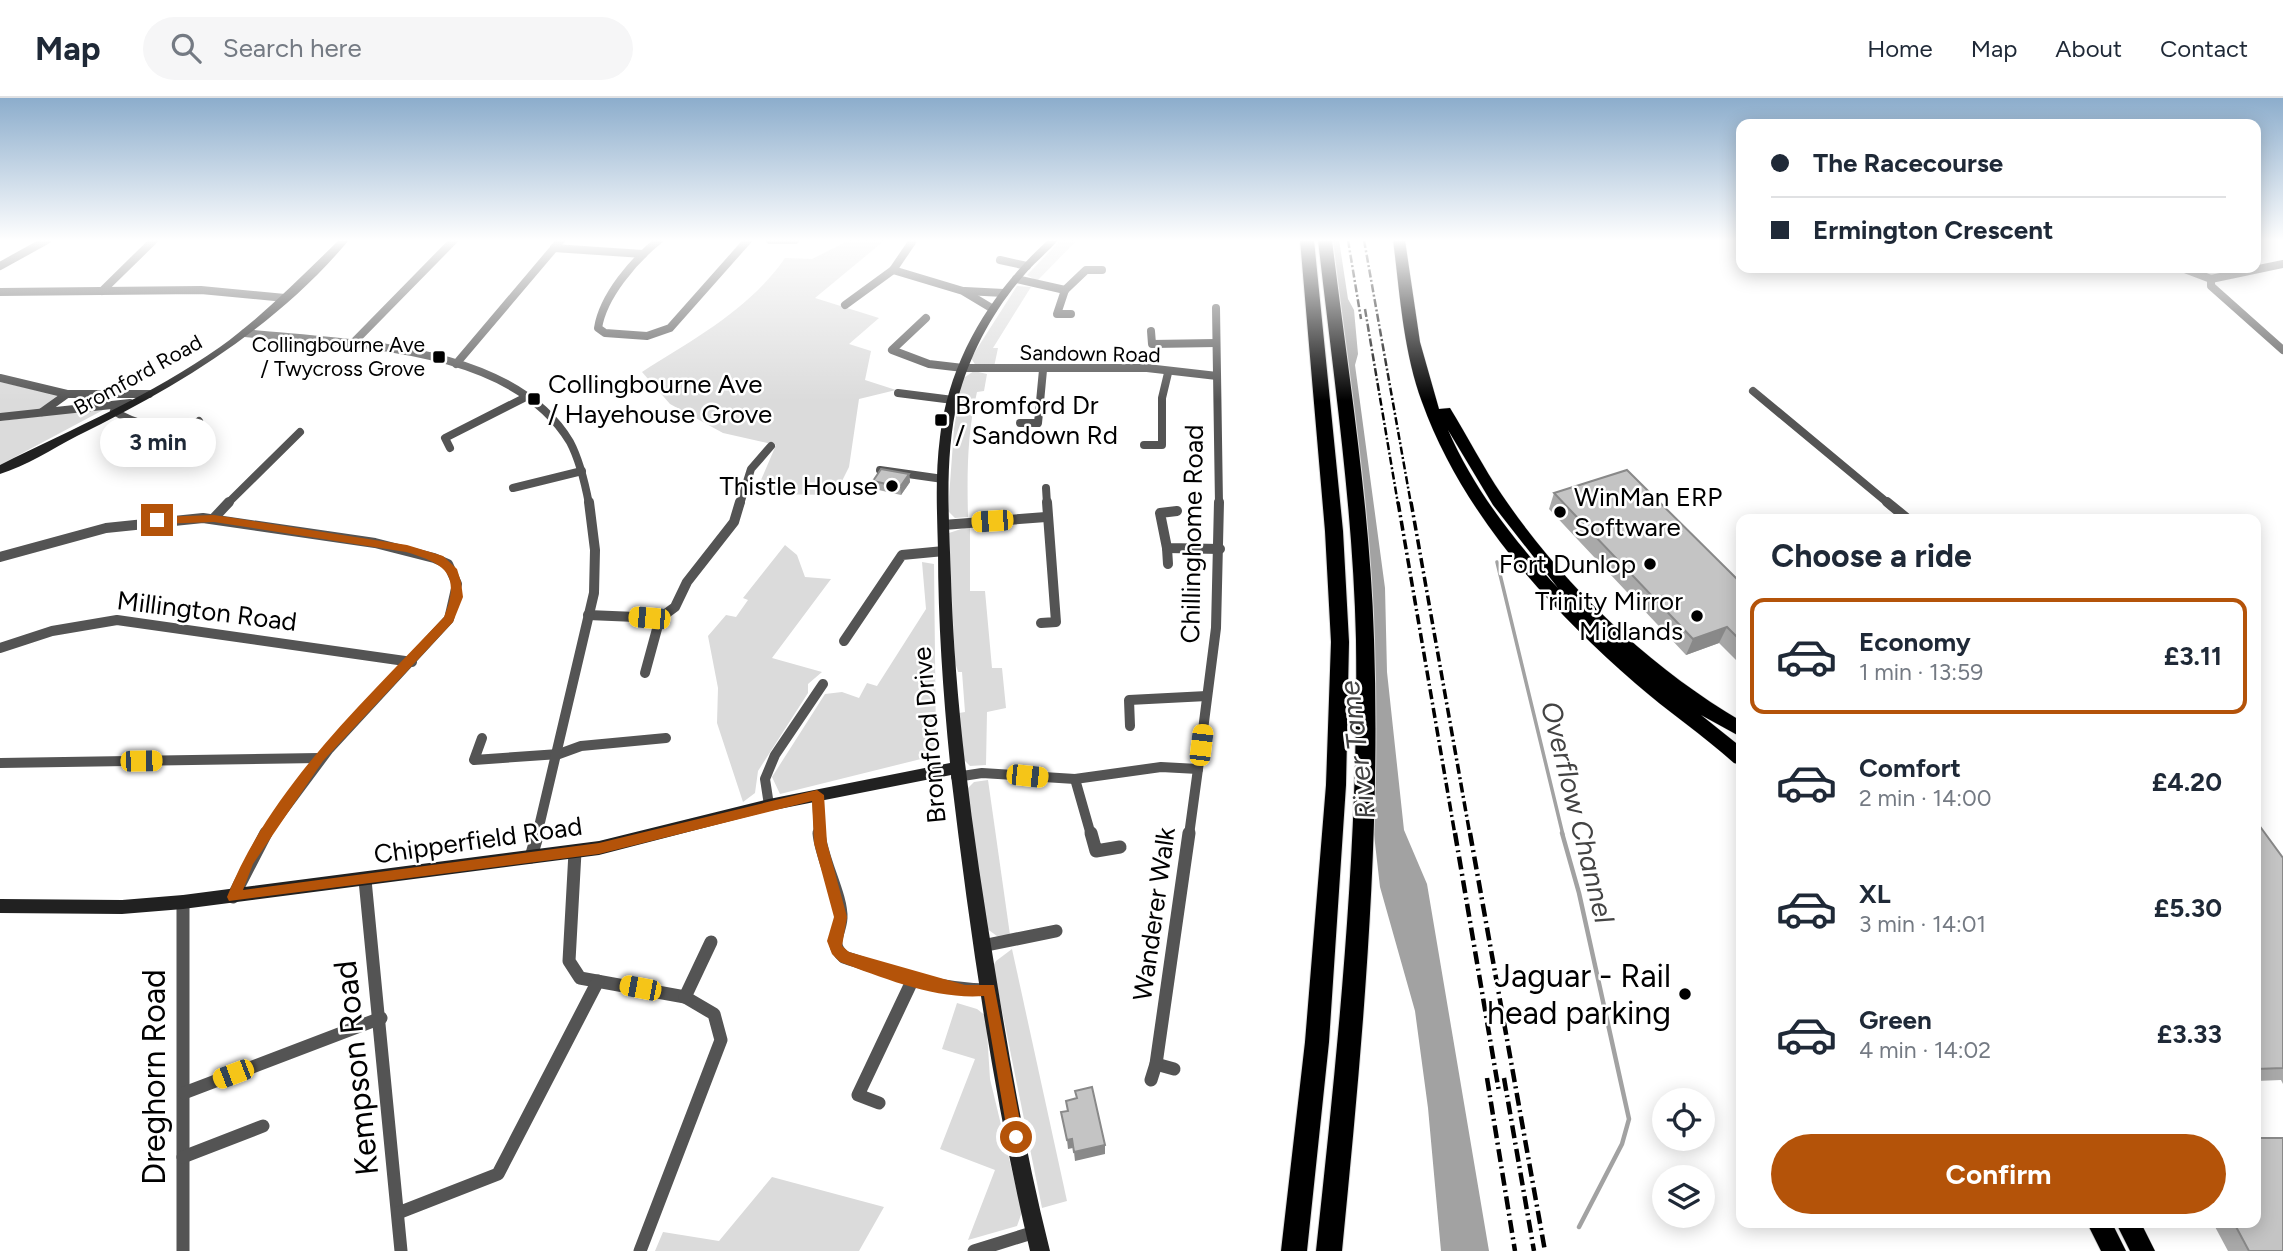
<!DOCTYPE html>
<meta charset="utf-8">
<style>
body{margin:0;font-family:Figtree,sans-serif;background:#f6f6f7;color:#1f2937;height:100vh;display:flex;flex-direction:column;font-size:26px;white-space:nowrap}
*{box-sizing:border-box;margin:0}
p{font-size:23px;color:#747a83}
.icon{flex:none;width:38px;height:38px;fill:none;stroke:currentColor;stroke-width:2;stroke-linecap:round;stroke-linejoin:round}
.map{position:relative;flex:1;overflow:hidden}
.details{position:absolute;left:1736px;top:416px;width:525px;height:714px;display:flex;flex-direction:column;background:#fff;border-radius:14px;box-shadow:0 4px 18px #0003}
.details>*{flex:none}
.top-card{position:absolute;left:1736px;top:21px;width:525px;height:154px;border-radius:14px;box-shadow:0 4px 18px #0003;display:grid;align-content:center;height:154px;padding:0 35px;background:#fff}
.buttons{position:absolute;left:1652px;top:990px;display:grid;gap:14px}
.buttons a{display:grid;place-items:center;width:63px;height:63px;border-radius:50%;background:#fff;box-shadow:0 4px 18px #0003;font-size:35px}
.end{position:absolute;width:32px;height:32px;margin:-16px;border:9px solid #b45309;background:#fff;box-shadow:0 0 0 4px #fff}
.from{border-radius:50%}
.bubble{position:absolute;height:49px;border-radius:24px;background:#fff;box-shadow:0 4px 18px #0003;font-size:23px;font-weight:700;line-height:49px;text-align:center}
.car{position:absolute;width:21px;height:42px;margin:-21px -10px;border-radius:9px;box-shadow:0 0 5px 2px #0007;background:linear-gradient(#f5c518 24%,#345 0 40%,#f5c518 0 76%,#345 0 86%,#f5c518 0)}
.top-card b{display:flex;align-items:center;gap:24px;height:66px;font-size:26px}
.top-card b+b{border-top:2px solid #e0e1e3}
.top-card i{width:18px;height:18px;background:#1f2937}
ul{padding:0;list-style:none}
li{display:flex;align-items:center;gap:21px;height:116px;margin:0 14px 10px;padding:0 21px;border:4px solid transparent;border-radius:14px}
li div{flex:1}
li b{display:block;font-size:26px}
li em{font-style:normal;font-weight:700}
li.on{border-color:#b45309}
li>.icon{width:63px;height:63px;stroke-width:1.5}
h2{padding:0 35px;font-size:32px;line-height:84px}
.action{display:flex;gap:14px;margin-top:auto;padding:14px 35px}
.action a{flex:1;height:80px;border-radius:42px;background:#b45309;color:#fff;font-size:28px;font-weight:700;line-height:80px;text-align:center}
header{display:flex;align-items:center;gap:42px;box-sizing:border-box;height:98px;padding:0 35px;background:#fff;border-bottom:2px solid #e0e1e3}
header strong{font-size:33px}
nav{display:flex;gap:38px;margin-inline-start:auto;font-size:24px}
.search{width:490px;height:63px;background:#f6f6f7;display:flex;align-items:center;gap:18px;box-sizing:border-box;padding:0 24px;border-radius:38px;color:#747a83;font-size:26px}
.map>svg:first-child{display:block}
</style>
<header>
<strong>Map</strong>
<div class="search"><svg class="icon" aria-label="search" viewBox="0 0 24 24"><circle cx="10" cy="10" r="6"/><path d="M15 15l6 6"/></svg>Search here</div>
<nav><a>Home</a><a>Map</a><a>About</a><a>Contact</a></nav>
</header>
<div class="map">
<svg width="2283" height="1153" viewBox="0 0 2283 1153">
<rect width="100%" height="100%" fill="#fff"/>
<g fill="#dbdbdb">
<path d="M850 142H885L815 200 879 220 849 246 871 253 865 282 896 292 859 301 849 369 835 397 755 396 776 347 723 335 670 306 642 274C694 241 750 211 785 160L812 161Z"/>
<polygon points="1061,142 1077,142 1037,183 1027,177"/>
<polygon points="1017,188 1031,189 993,250 998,250 994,269 976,268 971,260"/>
<path d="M974 273 987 276 984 293 977 294C967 335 967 377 968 419L955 420 948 413 954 331 962 281Z"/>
<polygon points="0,284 58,297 38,313 0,318"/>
<polygon points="107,310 0,367 0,323"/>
<polygon points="970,428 970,493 985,493 992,570 1002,570 1006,610 987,614 986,667 970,668 964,662 959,615 965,614 962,574 958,574 955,564 949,435"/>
<polygon points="785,447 797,457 805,479 831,481 772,560 822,574 808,586 808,595 758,673 755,695 743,704 717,625 718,590 708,538 726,517 736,519 748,502 743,500"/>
<polygon points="922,464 934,466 936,650 925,660 780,696 772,679 825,596 842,594 859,600 867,585 877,588 926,511"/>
<polygon points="988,682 1010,837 997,838 986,830 967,691 974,684"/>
<polygon points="1012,851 1067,1103 1042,1110 993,868 996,863"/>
<polygon points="957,905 977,911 986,918 990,981 1022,1114 1017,1128 968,1142 995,1072 940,1051 975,961 942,951"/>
<polygon points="772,1079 884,1109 859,1153 655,1153 663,1134 719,1143"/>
</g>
<polygon fill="#a2a2a2" points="1328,142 1339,142 1348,201 1354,212 1358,256 1355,267 1385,490 1387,574 1404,732 1427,786 1489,1153 1441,1153 1428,1010 1415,913 1380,789 1364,648 1354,352"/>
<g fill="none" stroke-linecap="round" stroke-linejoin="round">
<polyline stroke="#a2a2a2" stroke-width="3.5" points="1497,464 1563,737"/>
<polyline stroke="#a2a2a2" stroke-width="4.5" points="1562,735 1579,795 1629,1021 1622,1046 1579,1129"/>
<defs>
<g id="primary">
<path d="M1393 142H1405L1420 244 1439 311 1450 310C1468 339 1483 369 1502 397 1564 488 1647 567 1741 623V639L1701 617 1741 649V667L1734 665C1703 637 1667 613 1635 585 1548 509 1462 415 1422 304 1403 252 1400 196 1393 142ZM1448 332 1493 407 1558 490C1515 444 1473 390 1448 332Z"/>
<polygon points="2087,1125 2112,1125 2126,1153 2101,1153"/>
<polygon points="2116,1125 2141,1125 2155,1153 2130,1153"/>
</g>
<g id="highway">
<polygon points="1300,142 1314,142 1343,433 1349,544 1346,687 1329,944 1307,1153 1281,1153 1305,944 1326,687 1331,544 1325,433"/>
<path d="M1318 142H1332C1348 275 1370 407 1374 541 1381 746 1362 950 1342 1153H1316C1338 950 1359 746 1356 542 1353 408 1333 275 1318 142Z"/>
</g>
</defs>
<use href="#primary" stroke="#dbdbdb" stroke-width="1"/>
<use href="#highway" stroke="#dbdbdb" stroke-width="2"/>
<g stroke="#545454" stroke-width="8">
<path d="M659 142C634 162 603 198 598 230L605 235 647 238 670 230 748 142"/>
<polyline points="770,142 795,142"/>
<polyline points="554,150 643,156"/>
<polyline points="1000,162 1027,168"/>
<polyline points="0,168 47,142"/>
<polyline points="2182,170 2211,181 2283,166"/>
<polyline points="893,172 963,193 993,211"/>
<polyline points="1016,181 1065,192"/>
<polyline points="2211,181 2211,188 2283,252"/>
<polyline points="102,193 154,142"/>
<polyline points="965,193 1004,195"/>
<polyline points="0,194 201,192 285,200"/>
<polyline points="845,207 893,172 912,144"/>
<polyline points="1216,210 1219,406"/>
<polyline points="1071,216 1057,216 1065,192 1086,172 1102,172"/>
<polyline points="926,220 892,252 929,266 963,270 1147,270 1217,278"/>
<polyline points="1151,233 1152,246 1216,245"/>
<path d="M245 235C346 246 511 245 570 344 580 363 585 385 589 406"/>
<polyline points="350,248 454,142"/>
<polyline points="456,266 561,142"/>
<polyline points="0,280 67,296"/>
<polyline points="1753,293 1889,406"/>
<polyline points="898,295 953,302"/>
<path d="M114 313C137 328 162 330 189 333L199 323"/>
<polyline points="42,314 67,296 149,296"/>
<polyline points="0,319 130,305"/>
<polyline points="1020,325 1038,325 1043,272"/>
<polyline points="1144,347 1162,347 1162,300 1168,275"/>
<polyline points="450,350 445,340 526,299"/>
<polyline points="880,372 943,381"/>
<polyline points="513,390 582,373"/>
<polyline points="1046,390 1047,406"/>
<polyline points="227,406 300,334"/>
<polyline points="740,406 751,371 771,348"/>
</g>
<g stroke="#545454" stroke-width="10">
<polyline points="1887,404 1909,422"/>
<polyline points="1177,413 1160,415 1167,450 1220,451"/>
<polyline points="214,420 229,404"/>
<polyline points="943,427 1046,419"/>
<polyline points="1167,450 1168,466"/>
<polyline points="0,459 106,430 203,420 375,445 434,460 448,466 457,486 449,521 329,651 265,737"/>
<polyline points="588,517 660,520 675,509 687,484 734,424 740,404"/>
<polyline points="1041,525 1056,524 1047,404"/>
<polyline points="844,543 902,457 944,453"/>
<polyline points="0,550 52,533 117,522 412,564"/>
<polyline points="645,575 660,520"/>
<polyline points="1130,628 1129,602 1207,598"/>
<polyline points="482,640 474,662 559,656 581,648 666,640"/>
<polyline points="0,665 319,660"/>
<polyline points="956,679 982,675 1075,681 1161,669 1198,671 1216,530 1219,404"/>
<polyline points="1075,681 1091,737"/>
<polyline points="817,697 819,737"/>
<polyline points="769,707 765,681 775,657 823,586"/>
<polyline points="537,737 594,495 595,452 589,404"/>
<polyline points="1189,737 1198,671"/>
</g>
<g stroke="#545454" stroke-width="13">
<path d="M819 735C821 761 842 798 841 820 840 837 828 845 844 859 892 875 938 892 989 892"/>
<polyline points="1091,735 1096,753 1120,749"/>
<polyline points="575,754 569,863 580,880 685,899 714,916 721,942 640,1153"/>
<polyline points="531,759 538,735"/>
<polyline points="365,782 401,1153"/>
<polyline points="233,799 266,735"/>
<polyline points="183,804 183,1153"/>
<polyline points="982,848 1056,833"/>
<polyline points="685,899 711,844"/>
<polyline points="1156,966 1174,971"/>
<polyline points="1151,982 1156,966 1189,735"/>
<polyline points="184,995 381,920"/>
<polyline points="879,1005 858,997 913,881"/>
<polyline points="183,1059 263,1028"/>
<polyline points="398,1115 498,1076 598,883"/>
<polyline points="974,1153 1035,1134"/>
</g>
<g fill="#212121" fill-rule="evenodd">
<path d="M339 142H349C275 230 179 288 77 338 52 351 26 368 0 376V367C74 330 152 297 220 249 264 217 301 179 339 142Z"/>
<path d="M1048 142H1058C1048 154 1035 164 1025 176 994 211 970 255 958 301 944 359 949 421 951 480 955 614 974 746 996 878 1011 970 1027 1062 1050 1153H1030C993 997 970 836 951 677L769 713 599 757 183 811 122 816 0 815V801L122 802 183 797 599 743 769 701 950 665C943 594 938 523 938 452 937 414 935 377 940 339 949 262 991 194 1048 142Z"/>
</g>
<use href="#primary" fill="#000" fill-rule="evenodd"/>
<use href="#highway" fill="#000" fill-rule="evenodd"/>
<g stroke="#000" stroke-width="2.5" stroke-dasharray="8 2.5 2 2.5" stroke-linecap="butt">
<polyline points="1348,142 1361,221"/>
<polyline points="1364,142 1411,406"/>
<polyline points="1365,211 1398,406"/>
</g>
<g stroke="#000" stroke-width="3.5" stroke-dasharray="10 3.5 2 3.5" stroke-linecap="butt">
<polyline points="1398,404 1455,737"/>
<polyline points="1411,404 1470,737"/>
</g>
<g stroke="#000" stroke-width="4.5" stroke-dasharray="13 4.5 2 4.5" stroke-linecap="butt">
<polyline points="1455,735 1499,994"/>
<polyline points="1470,735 1545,1153"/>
<polyline points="1487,980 1515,1153"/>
<polyline points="1504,980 1534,1153"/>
</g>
</g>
<g fill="#a9a9a9">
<polygon points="909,376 910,384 901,397 874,391 873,383"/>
<polygon points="1554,395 1741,485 1741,567 1719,545 1686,557 1549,411"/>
<polygon points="2256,723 2283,760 2283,986 2281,982 2256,983"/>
<polygon points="2213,1125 2256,1125 2283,1153 2228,1153"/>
</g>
<g fill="#898989">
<polygon points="909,376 910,384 901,397 900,389"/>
<polygon points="1727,529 1719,545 1686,557 1693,541"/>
<polygon points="1072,1041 1073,1050 1068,1051 1067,1042"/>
<polygon points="1105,1047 1105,1056 1075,1063 1074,1054"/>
</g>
<g fill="#c4c4c4" stroke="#898989" stroke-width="2">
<polygon points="881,371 909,376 900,389 873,383"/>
<polygon points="1627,372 1741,485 1741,543 1727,529 1693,541 1554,395"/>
<polygon points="2256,723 2283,760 2283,970 2256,971"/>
<polygon points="1092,989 1105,1047 1074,1054 1072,1041 1067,1042 1061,1014 1068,1013 1066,1003 1077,1000 1075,993"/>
<polygon points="2256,1040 2283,1040 2283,1153 2249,1153 2234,1125 2256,1125"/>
</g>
<linearGradient id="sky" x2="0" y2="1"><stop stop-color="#8cadcc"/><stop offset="0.47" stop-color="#fff"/><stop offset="1" stop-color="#fff" stop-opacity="0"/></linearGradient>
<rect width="2283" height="303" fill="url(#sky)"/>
<path fill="#b45309" d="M214 417 407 447 443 458 457 471 461 484 463 499 453 524 323 663 253 766 243 792 599 745 817 692 824 697 827 745 847 819 842 848 849 854 965 887H994L1023 1039 1021 1044 1016 1046 1008 1039 984 898C937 902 883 880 840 864L832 856 827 843 834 819 814 745 812 703 599 756 229 803 227 799C271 688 364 604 444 519 461 476 446 466 406 454L214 424 157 426 152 422 157 419Z"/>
<g fill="#000" stroke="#fff" stroke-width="2.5">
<rect x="432" y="252" width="14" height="14" rx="3.5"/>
<rect x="527" y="294" width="14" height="14" rx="3.5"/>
<rect x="934" y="315" width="14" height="14" rx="3.5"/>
<circle cx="892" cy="388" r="7"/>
<circle cx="1560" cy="414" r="7"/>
<circle cx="1650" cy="466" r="7"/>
<circle cx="1697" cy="518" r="7"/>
<circle cx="1685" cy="896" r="7"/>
</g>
<g text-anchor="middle" stroke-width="5" stroke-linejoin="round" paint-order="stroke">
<g font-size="21" fill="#000" stroke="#fff" text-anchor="end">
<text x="425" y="254">Collingbourne Ave<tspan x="425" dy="24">/ Twycross Grove</tspan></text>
</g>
<g font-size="21" fill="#000" stroke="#fff">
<text transform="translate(1090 256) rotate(1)" y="7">Sandown Road</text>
<text transform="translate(138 277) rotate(-29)" y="7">Bromford Road</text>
</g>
<g font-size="26" fill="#000" stroke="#fff" text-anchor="start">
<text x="548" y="295">Collingbourne Ave<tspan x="548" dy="30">/ Hayehouse Grove</tspan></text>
<text x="955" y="316">Bromford Dr<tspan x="955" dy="30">/ Sandown Rd</tspan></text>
<text x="878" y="397" text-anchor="end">Thistle House</text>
<text x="1574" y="408">WinMan ERP<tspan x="1574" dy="30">Software</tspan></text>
<text x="1636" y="475" text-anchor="end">Fort Dunlop</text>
<text x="1683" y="512" text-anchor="end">Trinity Mirror<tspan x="1683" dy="30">Midlands</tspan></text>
</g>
<g font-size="26" fill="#000" stroke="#fff">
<text transform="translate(1192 436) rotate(-89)" y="9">Chillinghome Road</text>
<text transform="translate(207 513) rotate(7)" y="9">Millington Road</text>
<text transform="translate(929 637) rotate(-95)" y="9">Bromford Drive</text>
<text transform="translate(478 742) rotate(-8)" y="9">Chipperfield Road</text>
<text transform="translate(1154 816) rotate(-82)" y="9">Wanderer Walk</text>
</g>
<g font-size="28" font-style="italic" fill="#434343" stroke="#fff">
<text transform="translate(1357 652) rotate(-97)" y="10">River Tame</text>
<text transform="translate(1578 714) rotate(76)" y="10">Overflow Channel</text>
</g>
<g font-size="32" fill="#000" stroke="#fff" text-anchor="end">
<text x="1671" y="889">Jaguar - Rail<tspan x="1671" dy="37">head parking</tspan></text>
</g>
<g font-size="32" fill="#000" stroke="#fff">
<text transform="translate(356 970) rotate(-96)" y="11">Kempson Road</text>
<text transform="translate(154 979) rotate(-90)" y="11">Dreghorn Road</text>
</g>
</g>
</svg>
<div class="buttons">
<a><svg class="icon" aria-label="locate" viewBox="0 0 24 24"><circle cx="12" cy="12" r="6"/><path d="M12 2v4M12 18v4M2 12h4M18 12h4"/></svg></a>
<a><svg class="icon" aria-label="layers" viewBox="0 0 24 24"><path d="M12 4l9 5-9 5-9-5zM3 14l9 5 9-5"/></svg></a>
</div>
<i class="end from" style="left:1016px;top:1039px"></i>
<i class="end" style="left:157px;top:422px"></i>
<div class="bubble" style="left:100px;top:320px;width:116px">3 min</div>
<i class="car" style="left:992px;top:423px;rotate:266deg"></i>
<i class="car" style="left:649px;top:520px;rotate:275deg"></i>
<i class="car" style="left:1201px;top:647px;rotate:7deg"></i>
<i class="car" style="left:141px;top:663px;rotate:89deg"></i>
<i class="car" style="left:1027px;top:678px;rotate:96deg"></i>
<i class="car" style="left:640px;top:890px;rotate:281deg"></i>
<i class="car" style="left:233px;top:976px;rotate:249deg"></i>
<div class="top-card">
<b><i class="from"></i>The Racecourse</b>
<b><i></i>Ermington Crescent</b>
</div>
<section class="details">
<h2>Choose a ride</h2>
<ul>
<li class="on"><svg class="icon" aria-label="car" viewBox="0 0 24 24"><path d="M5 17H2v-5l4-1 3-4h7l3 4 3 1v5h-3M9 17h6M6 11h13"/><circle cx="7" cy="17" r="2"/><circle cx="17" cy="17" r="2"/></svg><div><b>Economy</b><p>1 min · 13:59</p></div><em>£3.11</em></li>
<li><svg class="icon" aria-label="car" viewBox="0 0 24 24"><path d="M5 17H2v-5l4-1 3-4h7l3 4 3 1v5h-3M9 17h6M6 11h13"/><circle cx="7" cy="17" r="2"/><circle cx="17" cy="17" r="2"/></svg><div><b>Comfort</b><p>2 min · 14:00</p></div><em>£4.20</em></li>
<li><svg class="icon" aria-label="car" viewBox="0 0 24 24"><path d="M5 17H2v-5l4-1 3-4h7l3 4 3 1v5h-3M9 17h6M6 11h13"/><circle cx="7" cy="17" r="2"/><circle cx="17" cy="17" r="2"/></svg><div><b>XL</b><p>3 min · 14:01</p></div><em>£5.30</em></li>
<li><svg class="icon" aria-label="car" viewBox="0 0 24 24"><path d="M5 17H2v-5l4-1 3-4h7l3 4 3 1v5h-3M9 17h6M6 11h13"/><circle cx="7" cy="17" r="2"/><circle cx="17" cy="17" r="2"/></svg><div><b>Green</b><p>4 min · 14:02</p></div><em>£3.33</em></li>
</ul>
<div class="action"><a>Confirm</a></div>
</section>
</div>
